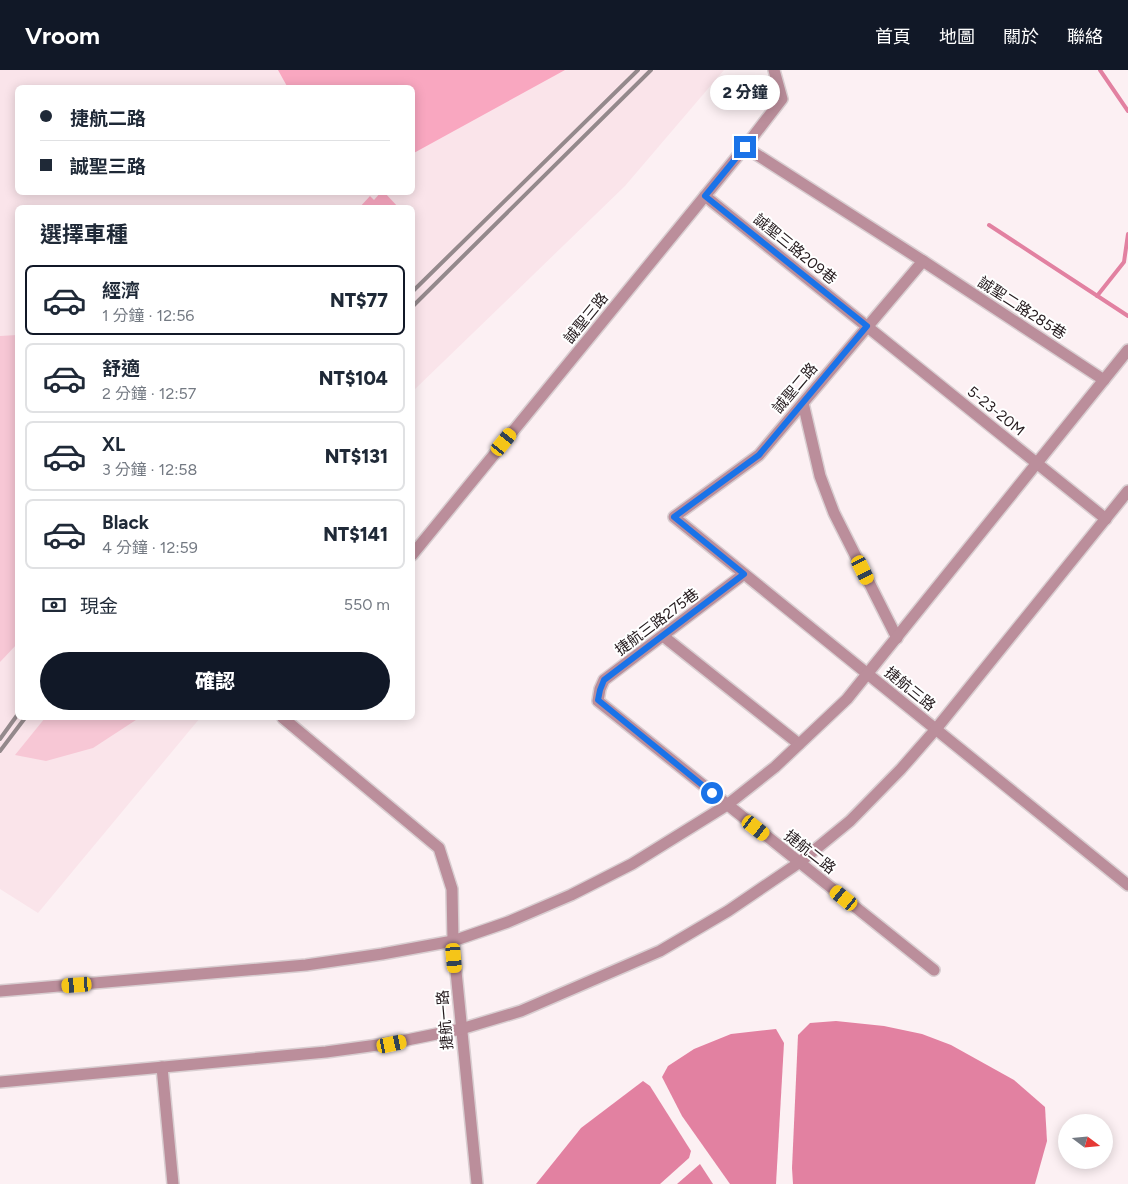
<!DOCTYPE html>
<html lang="zh-TW">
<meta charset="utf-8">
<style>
body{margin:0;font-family:Figtree,"Noto Sans TC",sans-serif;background:#f2f2f3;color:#1f2937;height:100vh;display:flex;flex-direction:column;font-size:19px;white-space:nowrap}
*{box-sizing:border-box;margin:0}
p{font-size:16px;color:#747a83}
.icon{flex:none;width:28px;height:28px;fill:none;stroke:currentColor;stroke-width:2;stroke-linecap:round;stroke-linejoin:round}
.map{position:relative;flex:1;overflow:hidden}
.drawer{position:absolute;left:15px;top:135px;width:400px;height:515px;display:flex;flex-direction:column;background:#fff;border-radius:8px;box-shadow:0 2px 12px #0003}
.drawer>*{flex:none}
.guide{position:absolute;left:15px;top:15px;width:400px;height:110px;border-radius:8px;box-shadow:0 2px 12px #0003;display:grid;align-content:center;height:110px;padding:0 25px;background:#fff}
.needle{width:32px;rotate:106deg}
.controls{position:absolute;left:1058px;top:1044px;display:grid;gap:10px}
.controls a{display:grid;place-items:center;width:55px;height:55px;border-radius:50%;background:#fff;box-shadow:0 2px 12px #0003;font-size:25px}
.end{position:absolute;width:22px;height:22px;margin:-11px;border:6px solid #1a73e8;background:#fff;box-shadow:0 0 0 2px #fff}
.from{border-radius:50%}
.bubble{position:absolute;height:35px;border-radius:18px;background:#fff;box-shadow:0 2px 12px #0003;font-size:16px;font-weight:800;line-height:35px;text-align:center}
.car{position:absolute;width:15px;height:30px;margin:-15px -8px;border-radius:6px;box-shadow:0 0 4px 1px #0007;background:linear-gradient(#f5c518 24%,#345 0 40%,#f5c518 0 76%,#345 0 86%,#f5c518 0)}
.guide b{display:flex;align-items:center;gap:18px;height:48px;font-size:19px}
.guide b+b{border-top:1px solid #e0e1e3}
.guide i{width:12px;height:12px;background:#1f2937}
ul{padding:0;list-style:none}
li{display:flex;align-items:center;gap:15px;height:70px;margin:0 10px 8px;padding:0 15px;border:2px solid #e0e1e3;border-radius:8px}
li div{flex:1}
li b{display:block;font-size:19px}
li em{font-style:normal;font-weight:800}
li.current{border-color:#111827}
li>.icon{width:45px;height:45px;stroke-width:1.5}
h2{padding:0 25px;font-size:22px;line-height:60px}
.pay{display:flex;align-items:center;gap:12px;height:55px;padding:0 25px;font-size:19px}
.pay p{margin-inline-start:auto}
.action{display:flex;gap:10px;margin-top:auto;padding:10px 25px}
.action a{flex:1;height:58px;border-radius:30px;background:#111827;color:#fff;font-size:20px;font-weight:800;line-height:58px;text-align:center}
header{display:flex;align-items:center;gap:30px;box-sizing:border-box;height:70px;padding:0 25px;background:#111827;color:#fff}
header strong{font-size:24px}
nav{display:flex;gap:28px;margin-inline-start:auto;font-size:18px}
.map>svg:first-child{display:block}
</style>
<header>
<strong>Vroom</strong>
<nav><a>首頁</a><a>地圖</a><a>關於</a><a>聯絡</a></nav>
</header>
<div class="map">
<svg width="1128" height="1114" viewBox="0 0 1128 1114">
<rect width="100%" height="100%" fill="#fcf0f3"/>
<path fill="#fae4ea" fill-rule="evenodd" d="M0 0H724L625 116 413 321 412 138H18V648H200L38 843 0 819ZM18 18H412V122H18Z"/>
<g fill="#f7c7d5">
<polygon points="17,265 17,574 0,592 0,266"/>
<polygon points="45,648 139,648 93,678 46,691 15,685"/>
</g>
<g fill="#e281a1">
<polygon points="836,951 884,956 922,964 951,975 1014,1010 1045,1037 1047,1071 1035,1114 793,1114 792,1098 798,965 810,953"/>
<polygon points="776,959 784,973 776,1114 730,1114 682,1046 662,1007 668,996 694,979 731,964"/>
<polygon points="643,1011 650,1016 691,1081 689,1088 660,1114 536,1114 581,1058"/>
<polygon points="700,1094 713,1114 677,1114"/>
</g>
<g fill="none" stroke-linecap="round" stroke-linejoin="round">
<g stroke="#e281a1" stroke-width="4">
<polyline points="1100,0 1128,41"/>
<polyline points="989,155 1128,246"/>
<polyline points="1097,226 1124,192 1128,164"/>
</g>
</g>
<g fill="#f9a7c0">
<polygon points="278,0 565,0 412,84 412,18 288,18"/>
<polygon points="381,122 384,122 399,138 359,138 370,126 374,130"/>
</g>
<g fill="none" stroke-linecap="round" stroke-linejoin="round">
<defs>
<g id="minor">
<polyline points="745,77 923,191 1104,310"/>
<polyline points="705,126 1106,449"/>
<polyline points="923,191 759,385 674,447 1128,815"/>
<polyline points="803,333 820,406 834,443 897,568"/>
<polyline points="412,485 745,77 782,29 774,0"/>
<polyline points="744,504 604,610 600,619 598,631 934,900"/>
<polyline points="663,566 799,674"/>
<polyline points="283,648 439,778 452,819 453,871 477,1114"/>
<polyline points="0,921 306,895 382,884 453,871 508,852 571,825 632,794 727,735 775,697 847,629 1128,280"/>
<polyline points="162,997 173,1114"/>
<polyline points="0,1012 326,982 392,973 461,959 521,941 660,881 728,841 800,792 850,751 901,699 936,659 1128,421"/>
</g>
</defs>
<use href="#minor" stroke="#d9ced1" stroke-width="14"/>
<use href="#minor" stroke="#bb8e9b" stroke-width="11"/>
<g stroke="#94898c" stroke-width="4">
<polyline points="412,222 638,0"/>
<polyline points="412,237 651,0"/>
<polyline points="0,669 18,644"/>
<polyline points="0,681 25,648"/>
</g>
</g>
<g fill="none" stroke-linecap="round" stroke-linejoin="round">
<polyline stroke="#1a73e8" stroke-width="6" points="712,723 598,630 600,620 604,610 744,504 674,447 759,385 867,256 705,126 745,77"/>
</g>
<g text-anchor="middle" stroke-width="4" stroke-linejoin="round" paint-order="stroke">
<g font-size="15" fill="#241a1d" stroke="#fff">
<text transform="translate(795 179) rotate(39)" y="5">誠聖三路209巷</text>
<text transform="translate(1022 238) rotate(33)" y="5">誠聖二路285巷</text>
<text transform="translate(586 248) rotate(-51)" y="5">誠聖三路</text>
<text transform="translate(795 318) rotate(-50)" y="5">誠聖二路</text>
<text transform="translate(996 341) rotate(39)" y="5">5-23-20M</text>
<text transform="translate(657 552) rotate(-37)" y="5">捷航三路275巷</text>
<text transform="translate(910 619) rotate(39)" y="5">捷航三路</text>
<text transform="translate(810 782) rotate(38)" y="5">捷航二路</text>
<text transform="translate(445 950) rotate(-95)" y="5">捷航一路</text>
</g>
</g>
</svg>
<div class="controls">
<a><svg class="needle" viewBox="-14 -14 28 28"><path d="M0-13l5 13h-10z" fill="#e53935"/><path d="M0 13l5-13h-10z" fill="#747a83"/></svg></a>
</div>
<i class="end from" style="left:712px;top:723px"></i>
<i class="end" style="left:745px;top:77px"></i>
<div class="bubble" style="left:710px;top:5px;width:70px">2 分鐘</div>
<i class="car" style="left:504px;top:372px;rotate:39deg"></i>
<i class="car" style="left:863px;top:500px;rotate:154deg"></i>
<i class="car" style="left:756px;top:758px;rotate:128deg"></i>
<i class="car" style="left:844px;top:828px;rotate:309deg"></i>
<i class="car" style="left:454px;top:888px;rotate:175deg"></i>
<i class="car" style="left:77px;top:915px;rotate:266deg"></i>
<i class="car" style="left:392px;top:974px;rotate:78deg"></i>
<div class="guide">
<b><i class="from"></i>捷航二路</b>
<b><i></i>誠聖三路</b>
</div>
<section class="drawer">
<h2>選擇車種</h2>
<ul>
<li class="current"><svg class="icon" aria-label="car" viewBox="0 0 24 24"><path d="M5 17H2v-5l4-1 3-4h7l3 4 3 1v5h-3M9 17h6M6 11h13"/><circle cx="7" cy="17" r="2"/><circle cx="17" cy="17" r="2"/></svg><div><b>經濟</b><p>1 分鐘 · 12:56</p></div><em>NT$77</em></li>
<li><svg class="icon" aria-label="car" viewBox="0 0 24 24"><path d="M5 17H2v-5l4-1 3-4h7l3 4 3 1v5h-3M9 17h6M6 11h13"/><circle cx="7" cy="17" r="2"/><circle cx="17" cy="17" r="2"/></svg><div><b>舒適</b><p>2 分鐘 · 12:57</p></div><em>NT$104</em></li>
<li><svg class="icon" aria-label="car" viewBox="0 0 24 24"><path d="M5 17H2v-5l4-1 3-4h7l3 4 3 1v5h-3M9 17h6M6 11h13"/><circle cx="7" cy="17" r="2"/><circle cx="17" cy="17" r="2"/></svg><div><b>XL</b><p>3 分鐘 · 12:58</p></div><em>NT$131</em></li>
<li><svg class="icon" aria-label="car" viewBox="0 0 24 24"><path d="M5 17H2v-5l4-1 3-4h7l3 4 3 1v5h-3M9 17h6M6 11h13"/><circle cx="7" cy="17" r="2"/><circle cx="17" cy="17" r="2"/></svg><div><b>Black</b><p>4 分鐘 · 12:59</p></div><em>NT$141</em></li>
</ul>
<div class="pay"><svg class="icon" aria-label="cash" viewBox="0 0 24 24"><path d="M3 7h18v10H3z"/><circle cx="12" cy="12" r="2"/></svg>現金<p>550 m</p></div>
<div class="action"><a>確認</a></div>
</section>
</div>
